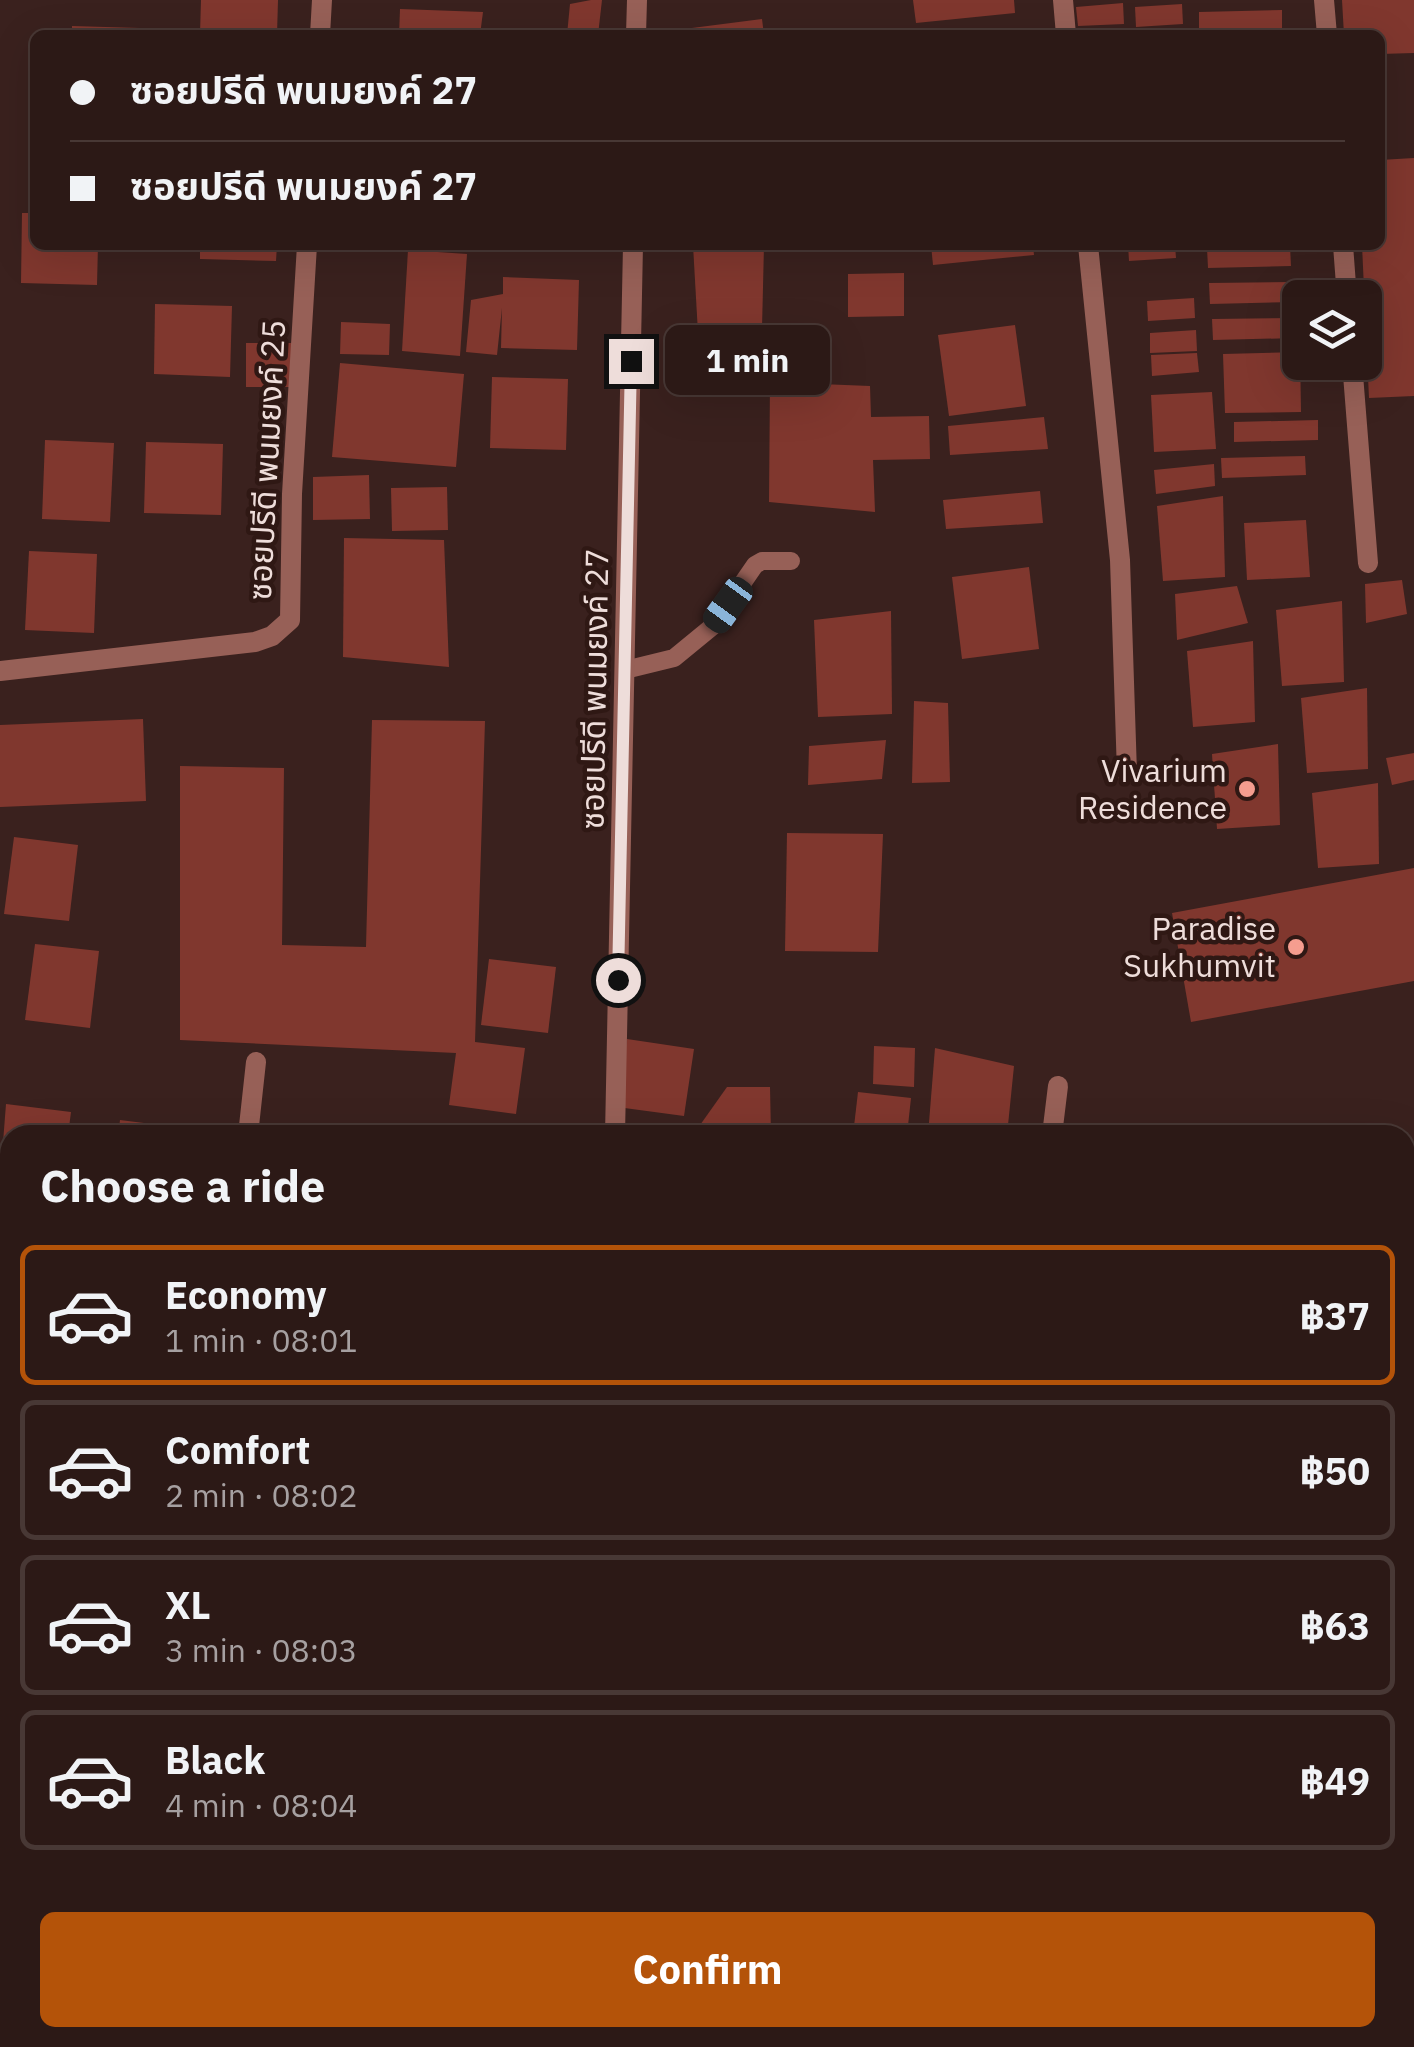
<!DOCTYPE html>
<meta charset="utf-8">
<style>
body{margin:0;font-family:"IBM Plex Sans","Noto Sans Thai",sans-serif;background:#382623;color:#f1f3f6;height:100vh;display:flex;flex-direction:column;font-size:38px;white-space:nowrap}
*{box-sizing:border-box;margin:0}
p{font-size:32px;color:#a6a0a1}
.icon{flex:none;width:55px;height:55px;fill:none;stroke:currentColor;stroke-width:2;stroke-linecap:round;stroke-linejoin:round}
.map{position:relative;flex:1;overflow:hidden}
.drawer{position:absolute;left:0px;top:1125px;width:1415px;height:922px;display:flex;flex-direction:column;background:#2c1916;border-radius:30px 30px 0 0;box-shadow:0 10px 40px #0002,0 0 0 2px #483835}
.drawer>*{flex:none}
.top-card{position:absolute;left:30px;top:30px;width:1355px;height:220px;border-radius:15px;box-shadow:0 10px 40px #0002,0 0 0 2px #483835;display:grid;align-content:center;height:220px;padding:0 40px;background:#2c1916}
.fabs{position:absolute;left:1282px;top:280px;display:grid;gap:20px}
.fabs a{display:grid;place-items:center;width:100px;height:100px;border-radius:15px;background:#2c1916;box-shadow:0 10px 40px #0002,0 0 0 2px #483835;font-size:50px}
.end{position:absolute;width:45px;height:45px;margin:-22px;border:12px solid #eeddda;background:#111;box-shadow:0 0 0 5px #111}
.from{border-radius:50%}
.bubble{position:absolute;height:70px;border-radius:15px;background:#2c1916;box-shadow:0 10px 40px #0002,0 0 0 2px #483835;font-size:32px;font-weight:700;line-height:70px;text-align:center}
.car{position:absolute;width:30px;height:60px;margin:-30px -15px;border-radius:12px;box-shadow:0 0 8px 2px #0007;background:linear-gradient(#222 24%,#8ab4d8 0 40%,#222 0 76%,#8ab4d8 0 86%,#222 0)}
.top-card b{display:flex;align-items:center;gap:35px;height:95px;font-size:38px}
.top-card b+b{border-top:2px solid #483835}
.top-card i{width:25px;height:25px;background:#f1f3f6}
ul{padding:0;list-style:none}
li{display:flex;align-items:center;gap:30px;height:140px;margin:0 20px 15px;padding:0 20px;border:5px solid #483835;border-radius:15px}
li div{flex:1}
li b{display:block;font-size:38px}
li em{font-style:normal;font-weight:700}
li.active{border-color:#b45309}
li>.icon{width:90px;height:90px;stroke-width:1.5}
h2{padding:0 40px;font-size:45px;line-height:120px}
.primary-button{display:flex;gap:20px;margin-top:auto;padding:20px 40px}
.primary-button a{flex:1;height:115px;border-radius:15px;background:#b45309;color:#fff;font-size:40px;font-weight:700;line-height:115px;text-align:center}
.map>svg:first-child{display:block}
</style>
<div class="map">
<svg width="1414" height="2047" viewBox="0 0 1414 2047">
<rect width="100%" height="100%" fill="#3a211e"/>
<g fill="#80372e">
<polygon points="201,0 278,0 277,35 200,34"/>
<polygon points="591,0 602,0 598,35 567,35 570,4"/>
<polygon points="913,0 1014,0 1015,13 916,23"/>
<polygon points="1342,0 1414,0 1414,53 1380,54 1380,35 1344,35"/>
<polygon points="1123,3 1124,24 1078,26 1076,7"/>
<polygon points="1182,4 1183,24 1136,27 1135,7"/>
<polygon points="400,9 483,12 480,35 399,35"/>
<polygon points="1282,10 1282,30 1199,32 1199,12"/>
<polygon points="762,19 764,35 685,35 684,29"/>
<polygon points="72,26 140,28 140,35 72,35"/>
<polygon points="1414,158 1414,396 1369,398 1362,245 1380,245 1380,160"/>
<polygon points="22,213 35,213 35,245 98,245 97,285 21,283"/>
<polygon points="200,245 277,245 276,261 200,259"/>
<polygon points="693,245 764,245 762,329 698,333"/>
<polygon points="931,245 1033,245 1034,255 933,265"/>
<polygon points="1128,245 1175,245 1176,258 1129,261"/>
<polygon points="1290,246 1291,266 1208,268 1207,248"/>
<polygon points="408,250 467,254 460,356 402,351"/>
<polygon points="904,273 904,316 848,317 848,274"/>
<polygon points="503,277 579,280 577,350 501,348 502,308 497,355 466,352 471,300 503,294"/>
<polygon points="1293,282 1294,302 1210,304 1209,283"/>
<polygon points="1194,298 1195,318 1148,321 1147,301"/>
<polygon points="155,304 232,306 230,377 154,374"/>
<polygon points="1295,318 1296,338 1213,340 1212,319"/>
<polygon points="341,322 390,324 389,355 340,354"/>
<polygon points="1015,325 1026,406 949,416 938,335"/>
<polygon points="1196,330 1197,351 1150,353 1150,333"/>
<rect x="246" y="343" width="49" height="44"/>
<polygon points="1300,352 1301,412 1225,413 1223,354"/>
<polygon points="1197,353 1199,372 1152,376 1151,355"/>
<polygon points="340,363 464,374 456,467 332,457"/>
<polygon points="492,377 568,379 566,450 490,448"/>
<polygon points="770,382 870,386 871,417 929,416 930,459 873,460 875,512 769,502"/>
<polygon points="1212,392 1216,449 1154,452 1151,395"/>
<polygon points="1044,417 1048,449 950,455 948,426"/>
<polygon points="1318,420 1318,440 1234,442 1234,422"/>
<polygon points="45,440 114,443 110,522 42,519"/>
<polygon points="146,442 223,444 221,515 144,513"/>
<polygon points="1305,456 1306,475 1222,478 1221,458"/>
<polygon points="1214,464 1215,486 1156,494 1154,470"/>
<polygon points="369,475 370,519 313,520 313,477"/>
<polygon points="447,487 448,530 392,531 391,488"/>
<polygon points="1040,491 1043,523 946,529 943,500"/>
<polygon points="1223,496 1225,577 1163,581 1157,506"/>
<polygon points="1306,520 1310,577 1247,580 1244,523"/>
<polygon points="344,538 444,540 449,667 343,657"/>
<polygon points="29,551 97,554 94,633 25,630"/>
<polygon points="1029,567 1039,649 962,659 952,577"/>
<polygon points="1402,580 1407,614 1366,623 1365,584"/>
<polygon points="1237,586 1248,623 1177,640 1175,594"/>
<polygon points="1342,601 1344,682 1282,686 1276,610"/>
<polygon points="891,611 892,714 818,717 814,620"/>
<polygon points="1253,641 1255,722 1193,727 1187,651"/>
<polygon points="1367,688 1368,769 1307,773 1301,698"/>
<polygon points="914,701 948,703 950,782 912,783"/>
<polygon points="143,719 146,801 0,807 0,725"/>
<polygon points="372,720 485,721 475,1042 525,1048 516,1114 449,1105 456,1053 180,1040 180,766 284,768 282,945 366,947"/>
<polygon points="886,740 882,779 808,785 809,746"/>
<polygon points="1278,744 1280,825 1217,829 1212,754"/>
<polygon points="1414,753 1414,780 1392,785 1386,758"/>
<polygon points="1378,783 1379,864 1318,868 1312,793"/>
<polygon points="787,833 883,834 878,952 785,951"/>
<polygon points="14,837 78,845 69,921 4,914"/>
<polygon points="1414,868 1414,981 1191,1022 1172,913"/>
<polygon points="35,944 99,951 90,1028 25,1020"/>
<polygon points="489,959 556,967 548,1033 481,1025"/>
<polygon points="627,1039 694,1049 684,1116 617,1107"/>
<polygon points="874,1046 915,1048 914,1087 873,1084"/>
<polygon points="935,1048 1014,1066 1007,1135 928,1135"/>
<polygon points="727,1087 770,1087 771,1135 693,1135"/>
<polygon points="858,1092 911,1098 907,1135 853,1135"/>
<polygon points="6,1104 71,1112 68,1135 10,1135 10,1182 0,1181"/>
<polygon points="120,1120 184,1128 183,1135 118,1135"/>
<polygon points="482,1125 539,1133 539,1135 481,1135"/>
<polygon points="3,1209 10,1210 10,1348 0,1347"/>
<polygon points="1406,1329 1414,1356 1414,1556 1405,1559"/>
<rect x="0" y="1418" width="10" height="83"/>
<polygon points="1405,1579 1414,1581 1414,1671 1405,1669"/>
<polygon points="170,2038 218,2038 216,2047 170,2042"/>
<polygon points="228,2038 254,2038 253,2047 227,2047"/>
<polygon points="260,2038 287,2038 286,2047 259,2047"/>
<polygon points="307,2038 444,2038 443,2047 307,2047"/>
<polygon points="457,2038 517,2038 516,2047 456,2047"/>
<polygon points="802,2038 859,2038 858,2047 800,2047"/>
<polygon points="937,2038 1012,2038 1011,2047 935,2047"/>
</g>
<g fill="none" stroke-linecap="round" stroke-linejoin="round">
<g stroke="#976057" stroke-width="18">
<polyline points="625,670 674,658 713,626 755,565 762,561 791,561"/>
<polyline points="1406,1714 1414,1741"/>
</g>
<g stroke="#976057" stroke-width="20">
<polyline points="1063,0 1066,35"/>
<polyline points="1324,0 1327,35"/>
<polyline points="320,35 322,0"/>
<polyline points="636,35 637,0"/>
<polyline points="1088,245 1120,560 1127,773"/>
<polyline points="1343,245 1347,298"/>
<polyline points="1352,362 1368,563"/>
<polyline points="0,671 255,642 272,636 290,620 292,494 307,245"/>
<polyline points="248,1135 256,1062"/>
<polyline points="615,1135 633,245"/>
<polyline points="1052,1135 1058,1086"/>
<polyline points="0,1958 10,1763"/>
<polyline points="1250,2038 1251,2047"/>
<polyline points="560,2047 561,2038"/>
<polyline points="782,2047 784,2038"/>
<polyline points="892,2047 894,2038"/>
</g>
<g stroke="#f79c8f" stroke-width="25">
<polyline points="0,1588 10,1587"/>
<polyline points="1405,1714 1414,1716"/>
</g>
</g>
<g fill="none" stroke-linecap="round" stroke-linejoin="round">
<polyline stroke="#eeddda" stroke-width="12" points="618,980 631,361"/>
</g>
<g fill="#f59d8f" stroke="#2f1814" stroke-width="4">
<circle cx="1247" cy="789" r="10"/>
<circle cx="1296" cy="947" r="10"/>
</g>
<g text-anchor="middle" stroke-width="9" stroke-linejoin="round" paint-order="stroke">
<g font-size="32" fill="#eeddda" stroke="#2f1814">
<text transform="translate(267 460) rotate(-87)" y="11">ซอยปรีดี พนมยงค์ 25</text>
<text transform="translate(595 689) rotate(-89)" y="11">ซอยปรีดี พนมยงค์ 27</text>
</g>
<g font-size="32" fill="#eeddda" stroke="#2f1814" text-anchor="end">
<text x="1227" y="782">Vivarium<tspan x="1227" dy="37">Residence</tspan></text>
<text x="1276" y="940">Paradise<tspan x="1276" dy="37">Sukhumvit</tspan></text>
</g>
</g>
</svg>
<div class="fabs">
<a><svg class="icon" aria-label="layers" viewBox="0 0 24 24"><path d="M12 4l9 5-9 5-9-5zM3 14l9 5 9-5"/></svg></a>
</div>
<i class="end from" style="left:618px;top:980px"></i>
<i class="end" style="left:631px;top:361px"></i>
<div class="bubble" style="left:665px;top:325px;width:165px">1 min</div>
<i class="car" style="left:728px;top:605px;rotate:216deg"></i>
<div class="top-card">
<b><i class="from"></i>ซอยปรีดี พนมยงค์ 27</b>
<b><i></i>ซอยปรีดี พนมยงค์ 27</b>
</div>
<section class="drawer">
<h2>Choose a ride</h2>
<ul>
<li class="active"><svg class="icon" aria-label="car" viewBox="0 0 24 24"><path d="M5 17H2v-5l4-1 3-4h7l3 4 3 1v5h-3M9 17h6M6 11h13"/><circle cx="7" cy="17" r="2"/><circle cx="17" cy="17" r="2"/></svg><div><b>Economy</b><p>1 min · 08:01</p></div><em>฿37</em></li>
<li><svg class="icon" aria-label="car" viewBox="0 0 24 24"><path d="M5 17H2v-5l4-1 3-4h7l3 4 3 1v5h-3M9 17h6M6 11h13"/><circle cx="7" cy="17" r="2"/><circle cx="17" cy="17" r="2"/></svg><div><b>Comfort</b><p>2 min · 08:02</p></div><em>฿50</em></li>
<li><svg class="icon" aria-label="car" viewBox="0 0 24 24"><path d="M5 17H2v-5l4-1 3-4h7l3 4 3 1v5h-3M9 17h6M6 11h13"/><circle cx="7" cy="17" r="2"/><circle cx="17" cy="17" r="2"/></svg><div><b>XL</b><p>3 min · 08:03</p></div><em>฿63</em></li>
<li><svg class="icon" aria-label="car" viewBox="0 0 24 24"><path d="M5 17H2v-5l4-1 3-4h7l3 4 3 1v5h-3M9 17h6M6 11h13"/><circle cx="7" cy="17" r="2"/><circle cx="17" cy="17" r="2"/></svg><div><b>Black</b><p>4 min · 08:04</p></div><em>฿49</em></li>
</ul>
<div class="primary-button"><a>Confirm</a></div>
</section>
</div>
